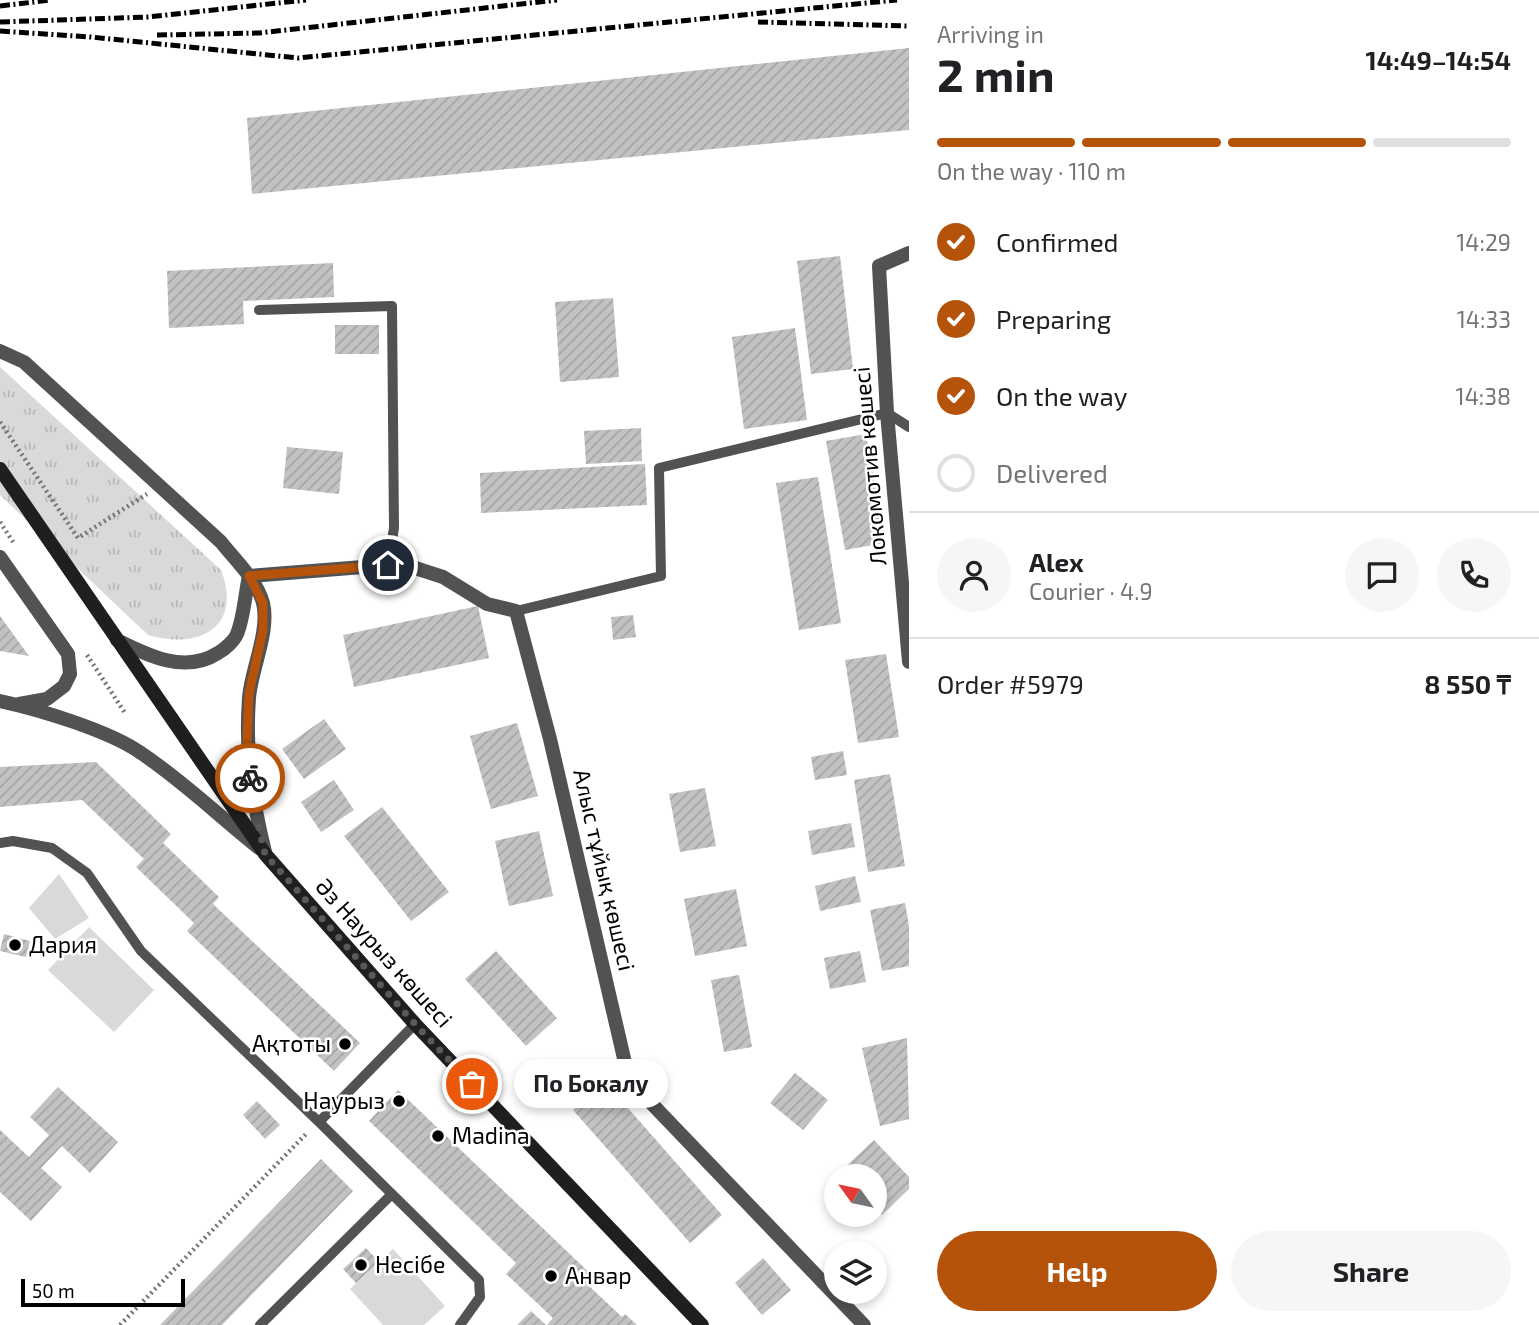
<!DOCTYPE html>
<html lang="en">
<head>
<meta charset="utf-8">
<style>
	body { margin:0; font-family:"Exo 2",sans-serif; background:#f6f6f6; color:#202124; height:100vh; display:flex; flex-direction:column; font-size:26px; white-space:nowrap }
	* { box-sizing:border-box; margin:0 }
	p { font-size:23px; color:#757577 }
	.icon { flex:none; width:38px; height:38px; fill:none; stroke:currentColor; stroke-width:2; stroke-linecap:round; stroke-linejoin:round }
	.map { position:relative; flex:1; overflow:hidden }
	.panel { display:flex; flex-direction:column; background:#fff; width:630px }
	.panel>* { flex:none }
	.needle { width:46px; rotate:303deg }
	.buttons { position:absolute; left:824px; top:1164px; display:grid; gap:14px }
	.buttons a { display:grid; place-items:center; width:63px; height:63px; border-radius:50%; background:#fff; box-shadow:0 4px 10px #0003; font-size:35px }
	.scale { position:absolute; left:21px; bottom:18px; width:164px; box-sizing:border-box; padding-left:7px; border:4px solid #000; border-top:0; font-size:19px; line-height:24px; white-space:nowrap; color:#000; -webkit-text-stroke:5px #fff; paint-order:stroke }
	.pin { position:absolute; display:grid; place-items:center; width:60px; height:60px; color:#fff; margin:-30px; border:4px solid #fff; border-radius:50%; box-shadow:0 2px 7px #0007 }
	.courier { position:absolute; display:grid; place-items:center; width:70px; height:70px; margin:-35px; border:5px solid #b45309; border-radius:50%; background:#fff; color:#222; box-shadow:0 2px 9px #0007 }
	.bubble { position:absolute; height:49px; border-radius:24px; background:#fff; box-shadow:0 4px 10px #0003; font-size:23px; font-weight:700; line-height:49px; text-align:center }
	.head em { font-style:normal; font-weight:700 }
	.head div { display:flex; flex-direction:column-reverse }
	.head { display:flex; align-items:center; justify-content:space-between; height:119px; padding:0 28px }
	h1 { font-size:46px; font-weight:700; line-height:52px }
	.bar { display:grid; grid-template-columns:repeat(4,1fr); gap:10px 7px; align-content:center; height:84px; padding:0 28px }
	.bar i { height:9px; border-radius:5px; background:#e0e0e0 }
	.bar .on { background:#b45309 }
	.bar p { grid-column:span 4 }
	.line { display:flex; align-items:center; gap:18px; padding:0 28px; border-top:2px solid #e0e0e0 }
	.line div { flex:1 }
	.round { display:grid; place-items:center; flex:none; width:74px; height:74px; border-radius:37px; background:#f6f6f6 }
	ol { padding:0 28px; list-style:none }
	li { display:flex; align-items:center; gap:21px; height:77px }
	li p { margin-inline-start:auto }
	li .icon { padding:7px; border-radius:50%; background:#b45309; color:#fff; stroke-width:4 }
	li:last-child { color:#757577 }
	li i { width:38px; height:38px; border:4px solid #e0e0e0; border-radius:50% }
	.action { display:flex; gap:14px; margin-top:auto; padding:14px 28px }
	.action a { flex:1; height:80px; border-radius:42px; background:#b45309; color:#fff; font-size:28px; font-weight:700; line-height:80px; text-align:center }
	.action a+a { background:#f6f6f6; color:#202124 }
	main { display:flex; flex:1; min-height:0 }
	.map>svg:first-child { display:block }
	.grass { fill:url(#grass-tufts) }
	.park { fill:#d9d9d9 }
	.building { fill:url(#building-hatch) }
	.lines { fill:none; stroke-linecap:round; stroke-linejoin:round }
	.path { stroke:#747474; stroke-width:4.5; stroke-dasharray:2 3.5; stroke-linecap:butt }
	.service { stroke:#525252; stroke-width:10 }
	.minor { stroke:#525252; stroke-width:14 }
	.tertiary { stroke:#525252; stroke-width:14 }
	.secondary { stroke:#1f1f1f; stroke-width:14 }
	.rail { stroke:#000; stroke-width:5; stroke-dasharray:10 3.5 2 3.5; stroke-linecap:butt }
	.done { stroke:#595959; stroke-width:7; stroke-dasharray:0 12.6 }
	.route { stroke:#b45309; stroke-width:9 }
	.poi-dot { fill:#000; stroke:#fff; stroke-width:2.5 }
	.labels { text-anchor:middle; stroke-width:5; stroke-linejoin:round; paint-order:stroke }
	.street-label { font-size:23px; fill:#000; stroke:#fff }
	.poi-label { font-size:23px; fill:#000; stroke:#fff; text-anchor:start }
</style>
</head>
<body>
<main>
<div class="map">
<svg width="909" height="1325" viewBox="0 0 909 1325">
	<defs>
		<pattern id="grass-tufts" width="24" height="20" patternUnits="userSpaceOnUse" patternTransform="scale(1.75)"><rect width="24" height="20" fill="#d9d9d9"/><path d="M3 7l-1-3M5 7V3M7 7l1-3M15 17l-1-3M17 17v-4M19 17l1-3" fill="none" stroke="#b8b8b8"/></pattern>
		<pattern id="building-hatch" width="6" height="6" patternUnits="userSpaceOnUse" patternTransform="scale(1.75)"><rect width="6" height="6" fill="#c2c2c2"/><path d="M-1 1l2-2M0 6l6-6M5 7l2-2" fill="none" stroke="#a5a5a5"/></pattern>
	</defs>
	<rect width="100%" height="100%" fill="#fff"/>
	<path class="grass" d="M 0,367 L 221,570 C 243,627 199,650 148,635 L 0,495 Z"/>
	<path class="park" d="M 59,874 L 89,918 L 55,939 L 29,908 Z
		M 89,927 L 154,990 L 114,1032 L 48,970 Z
		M 393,1249 L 445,1306 L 424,1325 L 383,1325 L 350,1289 Z"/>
	<path class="building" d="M 909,48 L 909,130 L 252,194 L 247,118 Z
		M 840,256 L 853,369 L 811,374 L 797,261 Z
		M 333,263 L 334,297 L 243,301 L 244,324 L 169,328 L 167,271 Z
		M 613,298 L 619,377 L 560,382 L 555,302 Z
		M 335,325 L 379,325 L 379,354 L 335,354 Z
		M 795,328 L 807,420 L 744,429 L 732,337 Z
		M 641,428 L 642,461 L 586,464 L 584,431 Z
		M 866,434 L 885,543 L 845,550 L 826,441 Z
		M 287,447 L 343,452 L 339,494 L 283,488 Z
		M 645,464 L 647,505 L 481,513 L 480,473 Z
		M 818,477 L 841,623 L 799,630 L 776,483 Z
		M 478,606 L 489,658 L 354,687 L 343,635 Z
		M 633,615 L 636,637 L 613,640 L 611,617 Z
		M 0,616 L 29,656 L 0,651 Z
		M 886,654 L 899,737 L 858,743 L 845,660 Z
		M 324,719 L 346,749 L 304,779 L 282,749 Z
		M 517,723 L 538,796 L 491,809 L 470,736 Z
		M 843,751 L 847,775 L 815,780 L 811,757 Z
		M 96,762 L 171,834 L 163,843 L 219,897 L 213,904 L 360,1043 L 334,1071 L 187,931 L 194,923 L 136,867 L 144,859 L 82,800 L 0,807 L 0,767 Z
		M 890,774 L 905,866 L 868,872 L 854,780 Z
		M 334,780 L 354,810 L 321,832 L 301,802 Z
		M 705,788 L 716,846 L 680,852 L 669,794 Z
		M 382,807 L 449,892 L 411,921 L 344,836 Z
		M 851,823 L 855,847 L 812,855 L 808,831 Z
		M 539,831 L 553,896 L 509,906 L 495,841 Z
		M 855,876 L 861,902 L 820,911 L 815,886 Z
		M 736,889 L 747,946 L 695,956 L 684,899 Z
		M 905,903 L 909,926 L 909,966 L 882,971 L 870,910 Z
		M 4,934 L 30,941 L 26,957 L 0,951 Z
		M 496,951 L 557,1018 L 526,1046 L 465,979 Z
		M 860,951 L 866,982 L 830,989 L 824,958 Z
		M 739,975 L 752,1047 L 724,1052 L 711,980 Z
		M 907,1038 L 909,1119 L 880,1126 L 862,1048 Z
		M 795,1073 L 828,1100 L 803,1130 L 770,1103 Z
		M 605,1082 L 722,1215 L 690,1243 L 573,1110 Z
		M 58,1087 L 118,1142 L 90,1173 L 62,1146 L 41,1168 L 62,1187 L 31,1221 L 0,1192 L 0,1130 L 29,1157 L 49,1135 L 30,1117 Z
		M 398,1090 L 596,1279 L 589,1286 L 622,1317 L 625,1314 L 637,1325 L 547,1325 L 553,1318 L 506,1274 L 516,1263 L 369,1121 Z
		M 257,1101 L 280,1125 L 265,1139 L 243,1115 Z
		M 874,1140 L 909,1177 L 909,1189 L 882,1215 L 875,1207 L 875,1176 L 845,1176 L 841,1171 Z
		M 321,1159 L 353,1191 L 265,1281 L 222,1325 L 160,1325 Z
		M 366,1248 L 379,1262 L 356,1283 L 343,1269 Z
		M 763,1258 L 791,1290 L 762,1315 L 735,1283 Z
		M 531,1311 L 546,1325 L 517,1325 Z"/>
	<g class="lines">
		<path class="path" d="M 0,422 L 78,538 L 147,494
			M 0,522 L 15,545
			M 87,655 L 125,713
			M 120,1325 L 308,1132"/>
		<path class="service" d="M 259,310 L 392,306 L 394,528 L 388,565
			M 516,611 L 661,576 L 659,468 L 887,413 L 909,427
			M 0,843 L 13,841 L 52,848 L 87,873 L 141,951 L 319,1122 L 479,1280 L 480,1297 L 460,1325
			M 319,1122 L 415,1024
			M 260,1325 L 392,1194"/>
		<path class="minor" d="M 909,253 L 879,266 L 887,413 L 909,662
			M 249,576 L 388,565 L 409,566 L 443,577 L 487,604 L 516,611 L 550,739 L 629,1080 L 864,1325"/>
		<path class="tertiary" d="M 0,351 L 24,362 L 221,542 C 235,560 257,580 263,603 C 270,631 251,670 249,698 C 245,753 252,799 265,852
			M 0,557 L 68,654 L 70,674 L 64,686 L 47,699 L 19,704
			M 117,640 C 149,656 185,674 218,653 C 225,649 234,641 237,634 C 244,617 245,594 249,576
			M 0,701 C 38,709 110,731 141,753 C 183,781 220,817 259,848"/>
		<path class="secondary" d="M 0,469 L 265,854 L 415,1024 L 702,1325"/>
		<path class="rail" d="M 0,6 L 51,0
			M 0,22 L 148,17 L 306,0
			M 758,22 L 909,26
			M 0,31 L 91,37 L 298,58 L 897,0
			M 157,35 L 259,33 L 557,0"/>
	</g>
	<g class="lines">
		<path class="done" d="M 250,778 L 252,797 L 265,854 L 415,1024 L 472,1084"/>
		<path class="route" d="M 250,778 L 247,741 L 249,694 L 263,630 L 263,603 L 249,576 L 388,565"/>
	</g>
	<g class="poi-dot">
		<circle cx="15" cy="945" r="7"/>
		<circle cx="345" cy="1044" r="7"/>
		<circle cx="399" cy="1101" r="7"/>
		<circle cx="438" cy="1136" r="7"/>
		<circle cx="361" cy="1265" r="7"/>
		<circle cx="551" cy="1276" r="7"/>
	</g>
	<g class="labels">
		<g class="street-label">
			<text transform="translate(870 466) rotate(-95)" y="8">Локомотив көшесі</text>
			<text transform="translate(604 870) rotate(77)" y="8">Алыс тұйық көшесі</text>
			<text transform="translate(384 953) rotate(48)" y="8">Әз Наурыз көшесі</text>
		</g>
		<g class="poi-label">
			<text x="29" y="953">Дария</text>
			<text x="331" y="1052" text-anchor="end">Ақтоты</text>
			<text x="385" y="1109" text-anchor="end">Наурыз</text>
			<text x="452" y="1144">Madina</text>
			<text x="375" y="1273">Несібе</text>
			<text x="565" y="1284">Анвар</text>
		</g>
	</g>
</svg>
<div class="buttons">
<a><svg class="needle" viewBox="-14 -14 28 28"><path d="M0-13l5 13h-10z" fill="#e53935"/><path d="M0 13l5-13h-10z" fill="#757577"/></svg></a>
<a><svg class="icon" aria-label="layers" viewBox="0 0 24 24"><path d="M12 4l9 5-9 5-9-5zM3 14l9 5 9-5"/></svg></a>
</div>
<div class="scale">50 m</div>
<div class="pin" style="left:472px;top:1084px;background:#ea580c"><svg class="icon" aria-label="bag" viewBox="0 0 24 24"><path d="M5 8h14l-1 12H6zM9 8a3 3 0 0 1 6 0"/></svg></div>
<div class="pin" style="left:388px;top:565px;background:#1f2937"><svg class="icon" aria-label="home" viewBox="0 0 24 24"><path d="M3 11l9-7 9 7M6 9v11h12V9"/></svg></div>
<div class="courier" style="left:250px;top:778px"><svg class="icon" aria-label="bike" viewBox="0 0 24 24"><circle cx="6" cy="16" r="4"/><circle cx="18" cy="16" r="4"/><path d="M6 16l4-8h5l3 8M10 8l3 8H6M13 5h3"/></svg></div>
<div class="bubble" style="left:514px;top:1059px;width:154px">По Бокалу</div>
</div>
<section class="panel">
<div class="head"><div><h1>2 min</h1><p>Arriving in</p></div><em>14:49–14:54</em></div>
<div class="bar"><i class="on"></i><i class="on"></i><i class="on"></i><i></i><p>On the way · 110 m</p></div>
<ol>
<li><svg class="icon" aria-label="check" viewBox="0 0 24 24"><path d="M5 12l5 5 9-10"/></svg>Confirmed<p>14:29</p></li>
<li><svg class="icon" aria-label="check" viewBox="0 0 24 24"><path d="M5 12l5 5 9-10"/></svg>Preparing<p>14:33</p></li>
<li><svg class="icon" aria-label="check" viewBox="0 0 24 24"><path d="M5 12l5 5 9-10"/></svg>On the way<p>14:38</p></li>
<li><i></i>Delivered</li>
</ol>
<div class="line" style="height:126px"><a class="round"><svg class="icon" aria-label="person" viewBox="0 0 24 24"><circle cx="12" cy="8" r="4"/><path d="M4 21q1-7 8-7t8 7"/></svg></a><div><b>Alex</b><p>Courier · 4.9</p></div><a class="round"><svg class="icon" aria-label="chat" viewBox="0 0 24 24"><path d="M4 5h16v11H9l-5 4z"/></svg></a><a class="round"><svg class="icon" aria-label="phone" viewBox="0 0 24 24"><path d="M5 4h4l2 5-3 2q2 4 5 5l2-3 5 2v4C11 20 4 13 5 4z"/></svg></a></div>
<div class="line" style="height:91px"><div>Order #5979</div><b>8 550 ₸</b></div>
<div class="action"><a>Help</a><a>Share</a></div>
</section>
</main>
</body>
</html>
